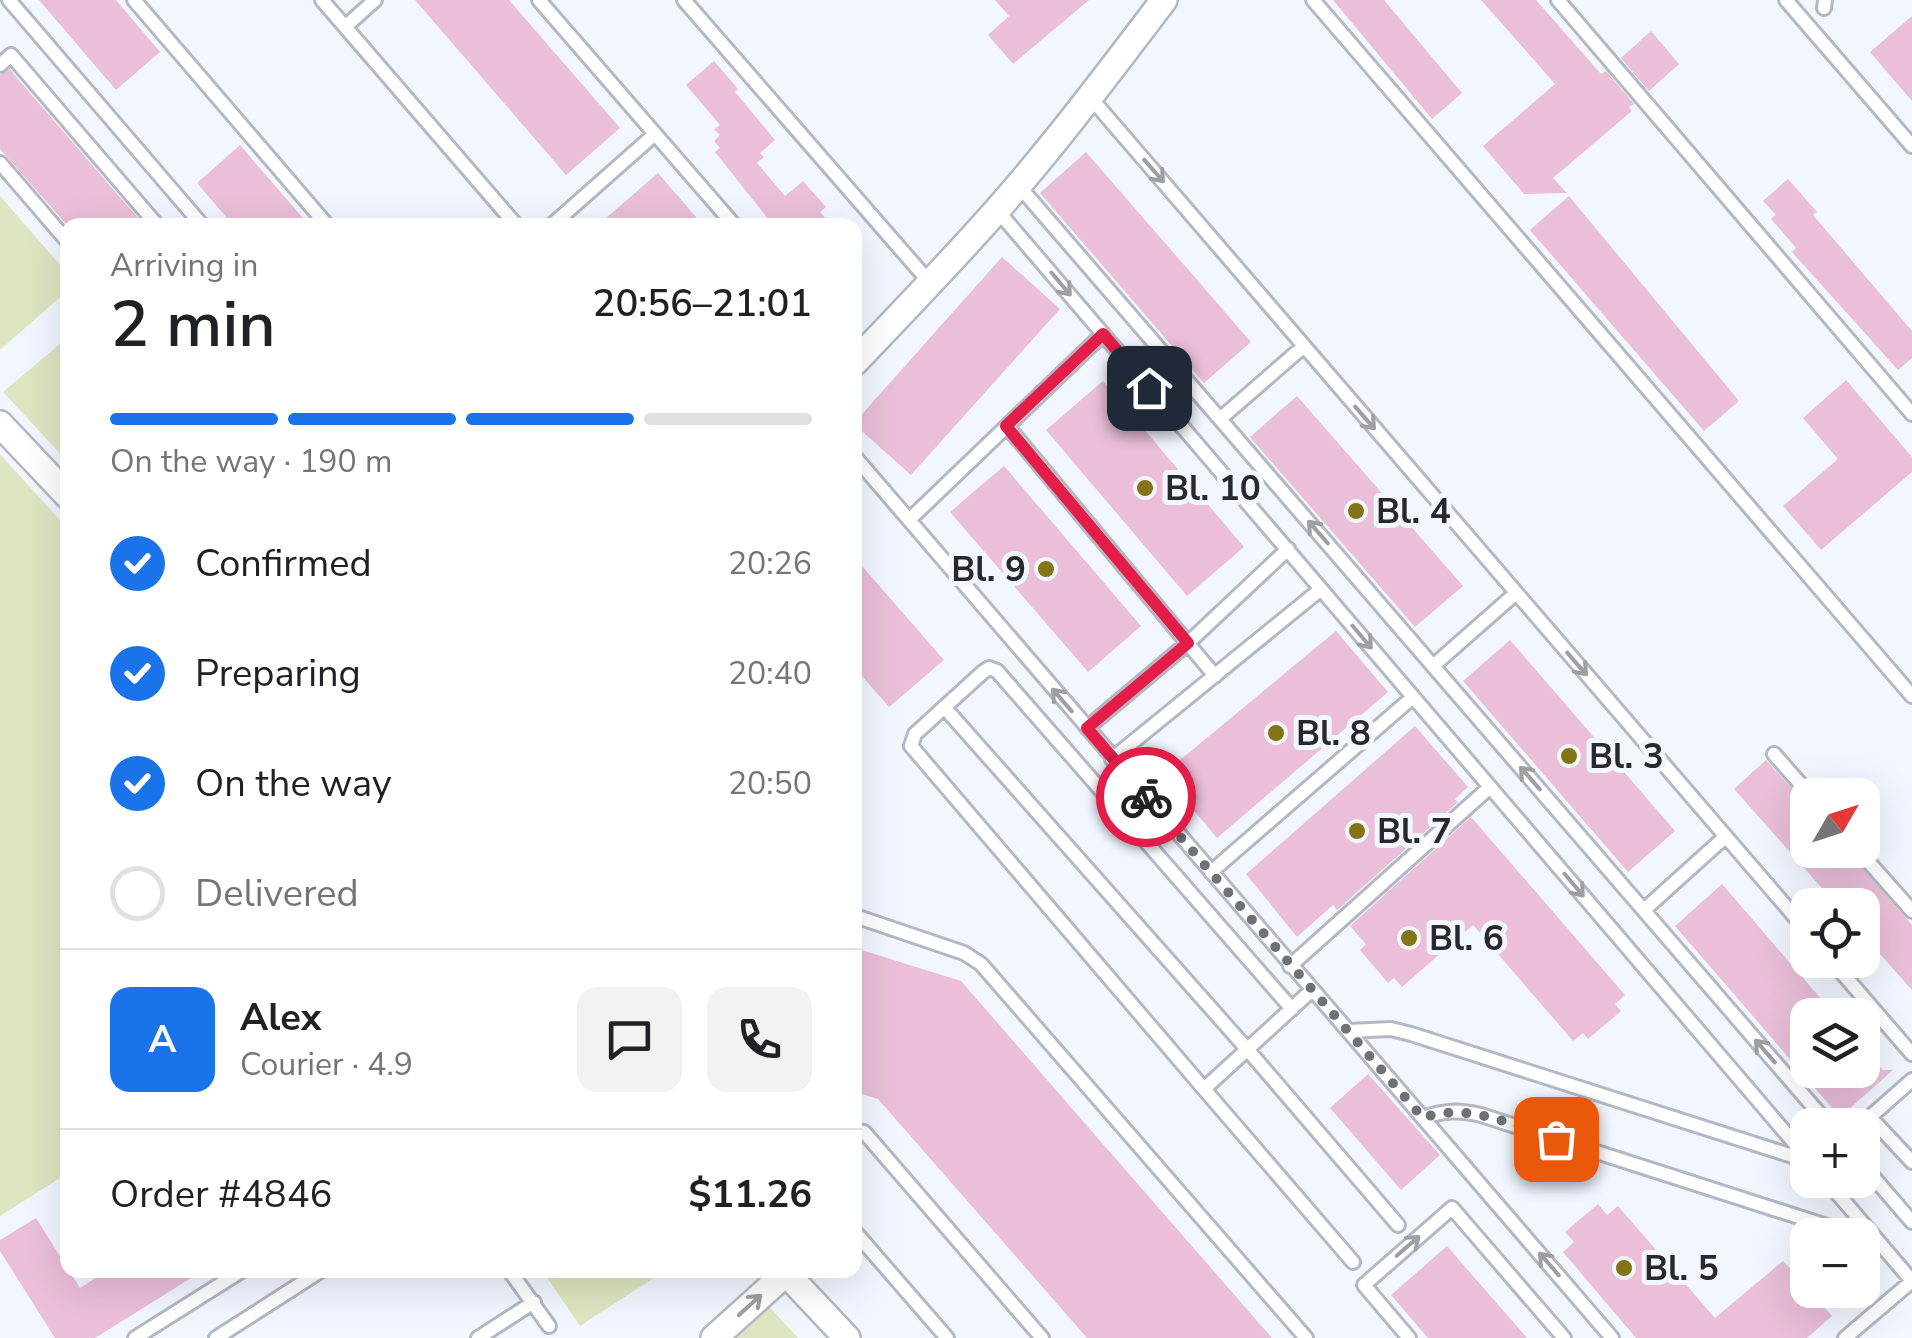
<!DOCTYPE html>
<html lang="en">
<head>
<meta charset="utf-8">
<style>
	body { margin:0; font-family:"Nunito Sans",sans-serif; background:#f2f2f2; color:#202124; height:100vh; display:flex; flex-direction:column; font-size:38px; white-space:nowrap }
	* { box-sizing:border-box; margin:0 }
	p { font-size:32px; color:#757577 }
	.icon { flex:none; width:55px; height:55px; fill:none; stroke:currentColor; stroke-width:2; stroke-linecap:round; stroke-linejoin:round }
	.map { position:relative; flex:1; overflow:hidden }
	.panel { position:absolute; left:60px; top:218px; width:802px; height:1060px; display:flex; flex-direction:column; background:#fff; border-radius:20px; box-shadow:0 10px 40px #0002 }
	.panel>* { flex:none }
	.needle { width:65px; rotate:51deg }
	.fabs { position:absolute; left:1790px; top:778px; display:grid; gap:20px }
	.fabs a { display:grid; place-items:center; width:90px; height:90px; border-radius:20px; background:#fff; box-shadow:0 10px 40px #0002; font-size:50px }
	.pin { position:absolute; display:grid; place-items:center; width:85px; height:85px; color:#fff; margin:-42px; border-radius:20px; box-shadow:0 5px 15px #0006 }
	.courier { position:absolute; display:grid; place-items:center; width:100px; height:100px; margin:-50px; border:8px solid #e11d48; border-radius:50%; background:#fff; color:#222; box-shadow:0 2px 12px #0007 }
	.overview em { font-style:normal; font-weight:600 }
	.overview div { display:flex; flex-direction:column-reverse }
	.overview { display:flex; align-items:center; justify-content:space-between; height:170px; padding:0 50px }
	h1 { font-size:65px; font-weight:600; line-height:75px }
	.bar { display:grid; grid-template-columns:repeat(4,1fr); gap:15px 10px; align-content:center; height:120px; padding:0 50px }
	.bar i { height:12px; border-radius:8px; background:#e0e0e0 }
	.bar .on { background:#1a73e8 }
	.bar p { grid-column:span 4 }
	.line { display:flex; align-items:center; gap:25px; padding:0 50px; border-top:2px solid #e0e0e0 }
	.line div { flex:1 }
	.round { display:grid; place-items:center; flex:none; width:105px; height:105px; border-radius:20px; background:#f2f2f2 }
	ol { padding:0 50px; list-style:none }
	li { display:flex; align-items:center; gap:30px; height:110px }
	li p { margin-inline-start:auto }
	li .icon { padding:10px; border-radius:50%; background:#1a73e8; color:#fff; stroke-width:4 }
	li:last-child { color:#757577 }
	li i { width:55px; height:55px; border:5px solid #e0e0e0; border-radius:50% }
	.map>svg:first-child { display:block }
	.green { fill:#dee5c1 }
	.building { fill:#eabfd7 }
	.lines { fill:none; stroke-linecap:round; stroke-linejoin:round }
	.lane-casing { stroke:#b3b8c2; stroke-width:18 }
	.street-casing { stroke:#b3b8c2; stroke-width:30 }
	.lane { stroke:#fff; stroke-width:12 }
	.street { stroke:#fff; stroke-width:25 }
	.oneway { stroke:#9e9fa0 }
	.done { stroke:#6e7176; stroke-width:10; stroke-dasharray:0 18 }
	.route { stroke:#e11d48; stroke-width:12 }
	.poi-dot { fill:#837416; stroke:#f2f6ff; stroke-width:4 }
	.labels { text-anchor:middle; stroke-width:10; stroke-linejoin:round; paint-order:stroke }
	.poi-label { font-size:35px; font-weight:bold; fill:#27292d; stroke:#f2f6ff; text-anchor:start }
</style>
</head>
<body>
<div class="map">
<svg width="1912" height="1338" viewBox="0 0 1912 1338">
	<rect width="100%" height="100%" fill="#f2f6ff"/>
	<path class="green" d="M 0,196 L 68,274 L 67,291 L 0,350 Z
		M 67,338 L 67,461 L 3,392 Z
		M 0,454 L 67,528 L 68,1173 L 0,1216 Z
		M 542,1270 L 666,1270 L 580,1326 Z
		M 764,1301 L 798,1338 L 722,1338 Z"/>
	<path class="building" d="M 39,0 L 116,0 L 160,52 L 116,90 Z
		M 415,0 L 509,0 L 620,128 L 566,175 Z
		M 995,0 L 1089,0 L 1013,64 L 988,35 L 1009,16 Z
		M 1333,0 L 1384,0 L 1462,93 L 1432,119 Z
		M 1481,0 L 1536,0 L 1601,74 L 1606,71 L 1634,104 L 1629,107 L 1632,111 L 1553,178 L 1567,193 L 1524,194 L 1483,146 L 1555,84 Z
		M 1912,16 L 1912,101 L 1870,52 Z
		M 1651,31 L 1679,64 L 1649,91 L 1621,58 Z
		M 714,61 L 738,89 L 735,92 L 775,140 L 760,153 L 764,157 L 757,163 L 785,196 L 803,181 L 826,207 L 820,212 L 832,225 L 773,225 L 715,152 L 720,148 L 714,141 L 720,135 L 714,129 L 720,125 L 686,85 Z
		M 10,69 L 17,78 L 144,225 L 67,225 L 0,149 L 0,75 Z
		M 240,145 L 309,225 L 233,225 L 197,183 Z
		M 1086,152 L 1251,342 L 1204,383 L 1040,193 Z
		M 658,173 L 703,225 L 598,225 Z
		M 1788,179 L 1817,212 L 1813,215 L 1912,331 L 1912,358 L 1898,370 L 1792,252 L 1796,248 L 1771,219 L 1776,215 L 1763,201 Z
		M 1569,196 L 1739,401 L 1704,431 L 1530,230 Z
		M 1002,257 L 1060,309 L 911,475 L 855,425 L 855,422 Z
		M 1846,380 L 1912,457 L 1912,472 L 1821,550 L 1783,506 L 1838,459 L 1803,418 Z
		M 1103,381 L 1244,547 L 1187,596 L 1046,430 Z
		M 1297,396 L 1463,586 L 1415,627 L 1250,437 Z
		M 1004,466 L 1141,626 L 1088,672 L 950,512 Z
		M 855,558 L 944,660 L 889,707 L 855,668 Z
		M 1336,631 L 1388,692 L 1217,838 L 1163,774 Z
		M 1510,640 L 1675,831 L 1628,872 L 1463,681 Z
		M 1415,726 L 1468,787 L 1455,799 L 1458,802 L 1337,910 L 1333,905 L 1297,937 L 1246,874 Z
		M 1766,760 L 1808,806 L 1808,850 L 1846,850 L 1912,925 L 1912,990 L 1862,934 L 1862,905 L 1837,905 L 1734,789 Z
		M 1471,817 L 1625,995 L 1615,1004 L 1621,1011 L 1588,1039 L 1583,1033 L 1573,1041 L 1473,925 L 1402,987 L 1394,978 L 1388,983 L 1360,950 L 1366,944 L 1350,926 Z
		M 1722,884 L 1835,1015 L 1808,1015 L 1808,1070 L 1862,1070 L 1862,1047 L 1883,1070 L 1893,1070 L 1840,1117 L 1675,926 Z
		M 855,948 L 961,981 L 1272,1338 L 1087,1338 L 878,1099 L 855,1092 Z
		M 1368,1074 L 1440,1155 L 1401,1190 L 1330,1108 Z
		M 1598,1204 L 1607,1215 L 1618,1206 L 1715,1318 L 1783,1261 L 1793,1271 L 1808,1260 L 1808,1290 L 1835,1290 L 1820,1303 L 1832,1316 L 1807,1338 L 1636,1338 L 1563,1252 L 1574,1242 L 1565,1232 Z
		M 36,1218 L 80,1288 L 108,1270 L 204,1270 L 95,1338 L 55,1338 L 0,1251 L 0,1240 Z
		M 1447,1246 L 1527,1338 L 1428,1338 L 1391,1295 Z"/>
	<g class="lines">
		<g class="lane-casing">
			<path id="lane" d="M 9,0 L 202,225
				M 134,0 L 327,225
				M 322,0 L 516,225
				M 539,0 L 734,225
				M 684,0 L 931,284
				M 1313,0 L 1912,696
				M 1558,0 L 1912,414
				M 1786,0 L 1912,146
				M 1824,8 L 1825,0
				M 345,27 L 375,0
				M 0,65 L 11,55 L 157,225
				M 1090,97 L 1808,932
				M 0,163 L 68,242
				M 1018,185 L 1829,1125
				M 997,210 L 1808,1159
				M 552,225 L 655,134
				M 1220,419 L 1304,346
				M 1007,426 L 1215,676
				M 855,457 L 1612,1338
				M 909,520 L 1103,334
				M 1433,666 L 1516,593
				M 944,707 L 1247,1049 L 1398,1225
				M 1087,728 L 1188,643 L 1288,549
				M 1774,754 L 1810,795
				M 1112,759 L 1321,589
				M 1858,850 L 1912,911
				M 1211,872 L 1413,697
				M 1644,910 L 1725,837
				M 855,916 L 964,953 L 981,964 L 1306,1338
				M 1831,960 L 1912,1054
				M 1290,966 L 1490,787
				M 1312,990 L 1204,1089 L 1353,1262
				M 1349,1031 L 1391,1029 L 1411,1034 L 1808,1161
				M 1912,1080 L 1870,1117 L 1912,1162
				M 1204,1089 L 911,746 L 915,734 L 983,672 L 989,668 L 997,671 L 1292,1009
				M 1423,1118 C 1444,1110 1459,1110 1481,1115 L 1855,1235
				M 855,1130 L 864,1132 L 1042,1338
				M 1862,1164 L 1912,1222
				M 1826,1180 L 1912,1281
				M 855,1232 L 947,1338
				M 509,1270 L 549,1326
				M 135,1338 L 243,1270
				M 216,1338 L 322,1270
				M 478,1338 L 534,1302
				M 1409,1338 L 1364,1285 L 1452,1208 L 1564,1338
				M 1845,1338 L 1912,1281"/>
		</g>
		<g class="street-casing">
			<path id="street" d="M 855,362 C 903,312 951,262 997,210 C 1056,143 1110,71 1164,0
				M 0,424 L 68,496
				M 783,1270 L 847,1338
				M 714,1338 L 786,1273"/>
		</g>
		<use href="#lane" class="lane"/>
		<use href="#street" class="street"/>
	</g>
	<defs><path id="oneway-shaft" d="M-6 0H5M1.5-3L5.5 0L1.5 3" fill="none" stroke-width="1.6" stroke-linecap="round" stroke-linejoin="round" transform="scale(2.5)"/></defs>
	<g class="oneway">
		<use href="#oneway-shaft" transform="translate(1154 171) rotate(49)"/>
		<use href="#oneway-shaft" transform="translate(1061 284) rotate(50)"/>
		<use href="#oneway-shaft" transform="translate(1365 418) rotate(49)"/>
		<use href="#oneway-shaft" transform="translate(1318 532) rotate(-131)"/>
		<use href="#oneway-shaft" transform="translate(1362 637) rotate(50)"/>
		<use href="#oneway-shaft" transform="translate(1577 664) rotate(49)"/>
		<use href="#oneway-shaft" transform="translate(1062 700) rotate(-131)"/>
		<use href="#oneway-shaft" transform="translate(1530 778) rotate(-131)"/>
		<use href="#oneway-shaft" transform="translate(1574 885) rotate(50)"/>
		<use href="#oneway-shaft" transform="translate(1765 1051) rotate(-131)"/>
		<use href="#oneway-shaft" transform="translate(1408 1246) rotate(-41)"/>
		<use href="#oneway-shaft" transform="translate(1549 1264) rotate(-131)"/>
		<use href="#oneway-shaft" transform="translate(750 1305) rotate(-42)"/>
	</g>
	<g class="lines">
		<path class="done" d="M 1146,797 L 1423,1118 C 1467,1102 1513,1125 1556,1139"/>
		<path class="route" d="M 1146,797 L 1087,728 L 1188,643 L 1006,426 L 1103,334 L 1149,388"/>
	</g>
	<g class="poi-dot">
		<circle cx="1145" cy="488" r="10"/>
		<circle cx="1356" cy="511" r="10"/>
		<circle cx="1046" cy="569" r="10"/>
		<circle cx="1276" cy="733" r="10"/>
		<circle cx="1569" cy="756" r="10"/>
		<circle cx="1357" cy="831" r="10"/>
		<circle cx="1409" cy="938" r="10"/>
		<circle cx="1624" cy="1268" r="10"/>
	</g>
	<g class="labels">
		<g class="poi-label">
			<text x="1165" y="500">Bl. 10</text>
			<text x="1376" y="523">Bl. 4</text>
			<text x="1026" y="581" text-anchor="end">Bl. 9</text>
			<text x="1296" y="745">Bl. 8</text>
			<text x="1589" y="768">Bl. 3</text>
			<text x="1377" y="843">Bl. 7</text>
			<text x="1429" y="950">Bl. 6</text>
			<text x="1644" y="1280">Bl. 5</text>
		</g>
	</g>
</svg>
<div class="fabs">
<a><svg class="needle" viewBox="-14 -14 28 28"><path d="M0-13l5 13h-10z" fill="#e53935"/><path d="M0 13l5-13h-10z" fill="#757577"/></svg></a>
<a><svg class="icon" aria-label="locate" viewBox="0 0 24 24"><circle cx="12" cy="12" r="6"/><path d="M12 2v4M12 18v4M2 12h4M18 12h4"/></svg></a>
<a><svg class="icon" aria-label="layers" viewBox="0 0 24 24"><path d="M12 4l9 5-9 5-9-5zM3 14l9 5 9-5"/></svg></a>
<a>+</a>
<a>−</a>
</div>
<div class="pin" style="left:1556px;top:1139px;background:#ea580c"><svg class="icon" aria-label="bag" viewBox="0 0 24 24"><path d="M5 8h14l-1 12H6zM9 8a3 3 0 0 1 6 0"/></svg></div>
<div class="pin" style="left:1149px;top:388px;background:#1f2937"><svg class="icon" aria-label="home" viewBox="0 0 24 24"><path d="M3 11l9-7 9 7M6 9v11h12V9"/></svg></div>
<div class="courier" style="left:1146px;top:797px"><svg class="icon" aria-label="bike" viewBox="0 0 24 24"><circle cx="6" cy="16" r="4"/><circle cx="18" cy="16" r="4"/><path d="M6 16l4-8h5l3 8M10 8l3 8H6M13 5h3"/></svg></div>
<section class="panel">
<div class="overview"><div><h1>2 min</h1><p>Arriving in</p></div><em>20:56–21:01</em></div>
<div class="bar"><i class="on"></i><i class="on"></i><i class="on"></i><i></i><p>On the way · 190 m</p></div>
<ol>
<li><svg class="icon" aria-label="check" viewBox="0 0 24 24"><path d="M5 12l5 5 9-10"/></svg>Confirmed<p>20:26</p></li>
<li><svg class="icon" aria-label="check" viewBox="0 0 24 24"><path d="M5 12l5 5 9-10"/></svg>Preparing<p>20:40</p></li>
<li><svg class="icon" aria-label="check" viewBox="0 0 24 24"><path d="M5 12l5 5 9-10"/></svg>On the way<p>20:50</p></li>
<li><i></i>Delivered</li>
</ol>
<div class="line" style="height:180px"><b class="round" style="background:#1a73e8;color:#fff">A</b><div><b>Alex</b><p>Courier · 4.9</p></div><a class="round"><svg class="icon" aria-label="chat" viewBox="0 0 24 24"><path d="M4 5h16v11H9l-5 4z"/></svg></a><a class="round"><svg class="icon" aria-label="phone" viewBox="0 0 24 24"><path d="M5 4h4l2 5-3 2q2 4 5 5l2-3 5 2v4C11 20 4 13 5 4z"/></svg></a></div>
<div class="line" style="height:130px"><div>Order #4846</div><b>$11.26</b></div>
</section>
</div>
</body>
</html>
